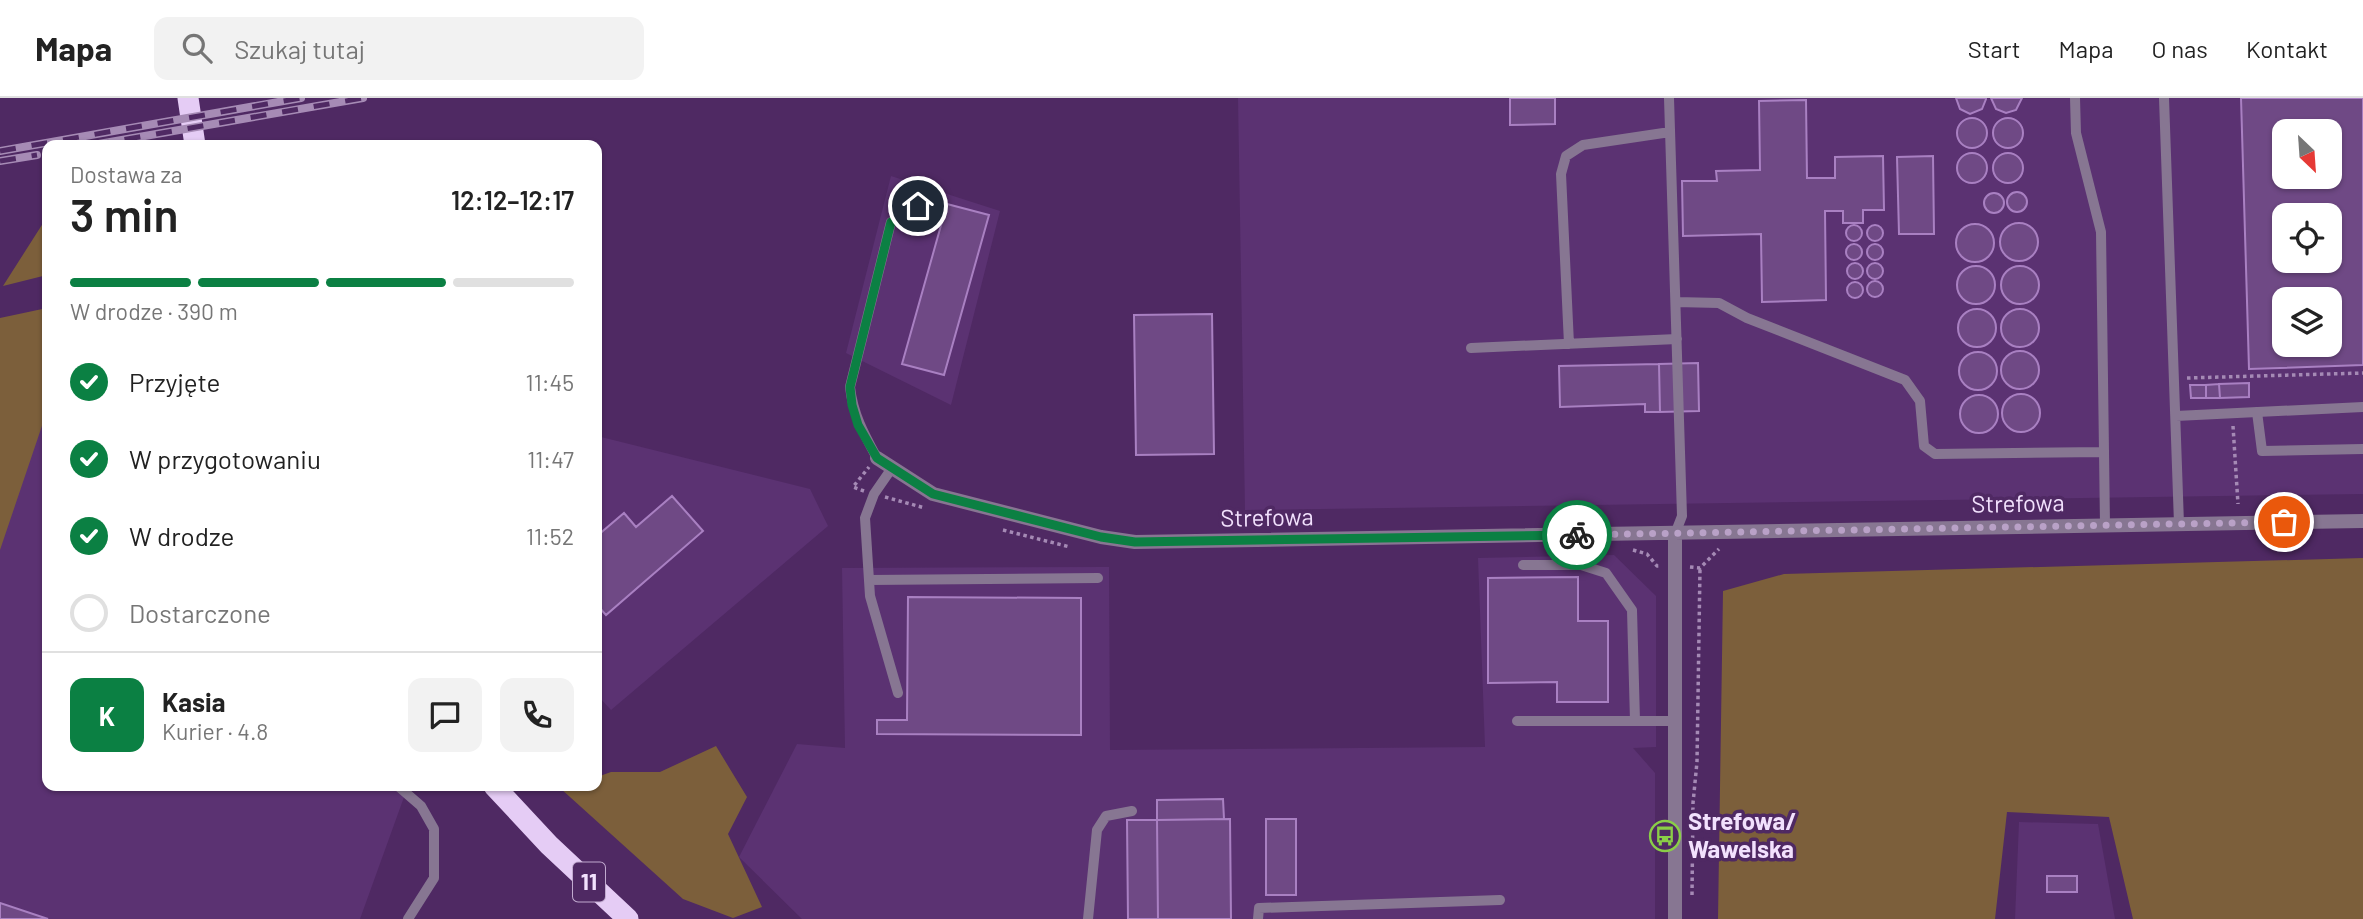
<!DOCTYPE html>
<html lang="pl">
<head>
<meta charset="utf-8">
<style>
	body { margin:0; font-family:Barlow,sans-serif; background:#f2f2f2; color:#222; height:100vh; display:flex; flex-direction:column; font-size:26px; white-space:nowrap }
	* { box-sizing:border-box; margin:0 }
	p { font-size:23px; color:#767676 }
	.icon { flex:none; width:38px; height:38px; fill:none; stroke:currentColor; stroke-width:2; stroke-linecap:round; stroke-linejoin:round }
	.map { position:relative; flex:1; overflow:hidden }
	.drawer { position:absolute; left:42px; top:42px; width:560px; height:651px; display:flex; flex-direction:column; background:#fff; border-radius:14px; box-shadow:0 2px 5px #0004 }
	.drawer>* { flex:none }
	.needle { width:46px; rotate:155deg }
	.controls { position:absolute; left:2272px; top:21px; display:grid; gap:14px }
	.controls a { display:grid; place-items:center; width:70px; height:70px; border-radius:14px; background:#fff; box-shadow:0 2px 5px #0004; font-size:35px }
	.pin { position:absolute; display:grid; place-items:center; width:60px; height:60px; color:#fff; margin:-30px; border:4px solid #fff; border-radius:50%; box-shadow:0 2px 7px #0007 }
	.courier { position:absolute; display:grid; place-items:center; width:70px; height:70px; margin:-35px; border:5px solid #0b8043; border-radius:50%; background:#fff; color:#222; box-shadow:0 2px 9px #0007 }
	.summary em { font-style:normal; font-weight:600 }
	.summary div { display:flex; flex-direction:column-reverse }
	.summary { display:flex; align-items:center; justify-content:space-between; height:119px; padding:0 28px }
	h1 { font-size:46px; font-weight:600; line-height:52px }
	.bar { display:grid; grid-template-columns:repeat(4,1fr); gap:10px 7px; align-content:center; height:84px; padding:0 28px }
	.bar i { height:9px; border-radius:5px; background:#e0e0e0 }
	.bar .selected { background:#0b8043 }
	.bar p { grid-column:span 4 }
	.line { display:flex; align-items:center; gap:18px; padding:0 28px; border-top:2px solid #e0e0e0 }
	.line div { flex:1 }
	.round { display:grid; place-items:center; flex:none; width:74px; height:74px; border-radius:14px; background:#f2f2f2 }
	ol { padding:0 28px; list-style:none }
	li { display:flex; align-items:center; gap:21px; height:77px }
	li p { margin-inline-start:auto }
	li .icon { padding:7px; border-radius:50%; background:#0b8043; color:#fff; stroke-width:4 }
	li:last-child { color:#767676 }
	li i { width:38px; height:38px; border:4px solid #e0e0e0; border-radius:50% }
	header { display:flex; align-items:center; gap:42px; box-sizing:border-box; height:98px; padding:0 35px; background:#fff; border-bottom:2px solid #e0e0e0 }
	header strong { font-size:33px }
	nav { display:flex; gap:38px; margin-inline-start:auto; font-size:24px }
	.search { width:490px; height:63px; background:#f2f2f2; display:flex; align-items:center; gap:18px; box-sizing:border-box; padding:0 24px; border-radius:14px; color:#767676; font-size:26px }
	.map>svg:first-child { display:block }
	.built { fill:#5b3272; fill-rule:evenodd }
	.green { fill:#7c5f3b }
	.building { fill:#6f4985; stroke:#a980c2; stroke-width:2; fill-rule:evenodd }
	.lines { fill:none; stroke-linecap:round; stroke-linejoin:round }
	.path { stroke:#a58ab5; stroke-width:3.5; stroke-dasharray:3.5 3.5; stroke-linecap:butt }
	.lane { stroke:#877692; stroke-width:10 }
	.street { stroke:#877692; stroke-width:14 }
	.highway { stroke:#e5ccf5; stroke-width:21 }
	.rail-casing { stroke:#a68bb5; stroke-width:8 }
	.rail { stroke:#4f2963; stroke-width:5; stroke-dasharray:16; stroke-linecap:butt }
	.done { stroke:#b9a1c7; stroke-width:7; stroke-dasharray:0 12.6 }
	.route { stroke:#0b8043; stroke-width:9 }
	.labels { text-anchor:middle; stroke-width:7; stroke-linejoin:round; paint-order:stroke }
	.shield { fill:#4f2963; stroke:#c1aacf; stroke-width:2 }
	.shield-label { font-size:23px; font-weight:bold; fill:#f2e1fd }
	.street-label { font-size:24px; fill:#f2e1fd; stroke:#4f2963 }
	.poi-label { font-size:24px; font-weight:bold; fill:#f2e1fd; stroke:#4f2963; text-anchor:start }
</style>
</head>
<body>
<header>
<strong>Mapa</strong>
<div class="search"><svg class="icon" aria-label="search" viewBox="0 0 24 24"><circle cx="10" cy="10" r="6"/><path d="M15 15l6 6"/></svg>Szukaj tutaj</div>
<nav><a>Start</a><a>Mapa</a><a>O nas</a><a>Kontakt</a></nav>
</header>
<div class="map">
<svg width="2363" height="821" viewBox="0 0 2363 821">
	<rect width="100%" height="100%" fill="#4f2963"/>
	<path class="built" d="M 1238,0 L 2363,0 L 2363,396 L 1245,412 ZM 2284,33 L 2329,33 L 2329,79 L 2284,79 ZM 2284,117 L 2329,117 L 2329,163 L 2284,163 ZM 2284,201 L 2329,201 L 2329,247 L 2284,247 Z
		M 891,78 L 1000,113 L 951,307 L 846,255 Z
		M 47,256 L 47,688 L 408,688 L 360,821 L 0,821 L 0,425 Z
		M 597,338 L 810,391 L 828,428 L 611,612 L 597,597 Z
		M 1614,457 L 1656,498 L 1656,649 L 1633,650 L 1655,675 L 1655,821 L 802,821 L 739,759 L 797,646 L 845,650 L 842,470 L 1109,469 L 1110,652 L 1485,649 L 1478,460 Z
		M 2019,724 L 2098,726 L 2115,821 L 2015,821 Z"/>
	<path class="green" d="M 47,119 L 47,177 L 3,188 Z
		M 47,210 L 47,313 L 0,452 L 0,220 Z
		M 2363,460 L 2363,821 L 2133,821 L 2109,719 L 2007,714 L 1995,821 L 1718,821 L 1723,493 L 1784,476 Z
		M 716,648 L 747,699 L 728,736 L 762,809 L 733,820 L 683,801 L 560,690 L 567,688 L 597,688 L 597,679 L 611,674 L 660,674 Z"/>
	<path class="building" d="M 1510,0 L 1555,0 L 1555,26 L 1510,27 Z
		M 1956,0 L 1986,0 L 1986,1 L 1982,11 L 1970,16 L 1960,11 Z
		M 1991,0 L 2022,0 L 2016,12 L 2006,15 L 1996,11 Z
		M 2241,0 L 2363,0 L 2363,267 L 2249,271 ZM 2284,33 L 2329,33 L 2329,79 L 2284,79 ZM 2284,117 L 2329,117 L 2329,163 L 2284,163 ZM 2284,201 L 2329,201 L 2329,247 L 2284,247 Z
		M 1806,2 L 1807,80 L 1835,80 L 1835,59 L 1883,58 L 1884,112 L 1863,112 L 1863,125 L 1843,125 L 1843,113 L 1825,113 L 1826,202 L 1762,204 L 1761,136 L 1683,138 L 1682,83 L 1717,83 L 1716,73 L 1760,72 L 1759,3 Z
		M1957 35a15 15 0 1 1 30 0a15 15 0 1 1-30 0Z
		M1993 35a15 15 0 1 1 30 0a15 15 0 1 1-30 0Z
		M1993 70a15 15 0 1 1 30 0a15 15 0 1 1-30 0Z
		M1957 70a15 15 0 1 1 30 0a15 15 0 1 1-30 0Z
		M 1933,58 L 1934,136 L 1899,136 L 1897,59 Z
		M2007 104a10 10 0 1 1 20 0a10 10 0 1 1-20 0Z
		M1984 105a10 10 0 1 1 20 0a10 10 0 1 1-20 0Z
		M 947,106 L 989,117 L 944,277 L 902,266 Z
		M2000 144a19 19 0 1 1 38 0a19 19 0 1 1-38 0Z
		M1956 145a19 19 0 1 1 38 0a19 19 0 1 1-38 0Z
		M1867 135a8 8 0 1 1 16 0a8 8 0 1 1-16 0Z
		M1846 135a8 8 0 1 1 16 0a8 8 0 1 1-16 0Z
		M1846 154a8 8 0 1 1 16 0a8 8 0 1 1-16 0Z
		M1867 154a8 8 0 1 1 16 0a8 8 0 1 1-16 0Z
		M1867 173a8 8 0 1 1 16 0a8 8 0 1 1-16 0Z
		M1847 173a8 8 0 1 1 16 0a8 8 0 1 1-16 0Z
		M1957 187a19 19 0 1 1 38 0a19 19 0 1 1-38 0Z
		M2001 187a19 19 0 1 1 38 0a19 19 0 1 1-38 0Z
		M1867 191a8 8 0 1 1 16 0a8 8 0 1 1-16 0Z
		M1847 192a8 8 0 1 1 16 0a8 8 0 1 1-16 0Z
		M1958 230a19 19 0 1 1 38 0a19 19 0 1 1-38 0Z
		M2001 230a19 19 0 1 1 38 0a19 19 0 1 1-38 0Z
		M 1212,216 L 1214,356 L 1136,357 L 1134,217 Z
		M2001 272a19 19 0 1 1 38 0a19 19 0 1 1-38 0Z
		M1959 273a19 19 0 1 1 38 0a19 19 0 1 1-38 0Z
		M 1698,265 L 1699,313 L 1660,314 L 1659,266 Z
		M 1659,266 L 1660,314 L 1645,314 L 1645,306 L 1560,309 L 1559,268 Z
		M 2249,285 L 2249,299 L 2220,300 L 2219,286 Z
		M 2219,286 L 2220,300 L 2206,300 L 2206,287 Z
		M 2190,287 L 2206,287 L 2206,300 L 2191,300 Z
		M2002 315a19 19 0 1 1 38 0a19 19 0 1 1-38 0Z
		M1960 316a19 19 0 1 1 38 0a19 19 0 1 1-38 0Z
		M 672,398 L 703,433 L 606,517 L 598,508 L 597,509 L 597,438 L 624,415 L 636,429 Z
		M 1578,479 L 1578,523 L 1608,523 L 1608,604 L 1557,604 L 1557,584 L 1488,585 L 1488,480 Z
		M 908,499 L 1081,500 L 1081,637 L 877,636 L 877,622 L 907,622 Z
		M 1223,701 L 1224,721 L 1157,722 L 1157,702 Z
		M 1230,721 L 1231,821 L 1158,821 L 1157,722 Z
		M 1266,721 L 1296,721 L 1296,797 L 1266,797 Z
		M 1127,722 L 1157,722 L 1158,821 L 1128,821 Z
		M 2047,778 L 2077,778 L 2077,794 L 2047,794 Z
		M 0,805 L 48,821 L 0,821 Z"/>
	<g class="lines">
		<path class="path" d="M 2187,280 L 2363,275
			M 2233,328 L 2238,406
			M 864,393 L 853,389 L 869,369
			M 885,399 L 925,410
			M 1003,432 L 1070,449
			M 1633,452 L 1647,456 L 1657,468 L 1661,468
			M 1690,469 L 1700,470 L 1719,451
			M 1692,797 L 1693,705 L 1697,664 L 1700,470"/>
		<path class="lane" d="M 1669,0 L 1682,418 L 1675,436
			M 2075,0 L 2076,35 L 2101,134 L 2105,427
			M 2164,0 L 2179,426
			M 1676,204 L 1719,205 L 1747,220 L 1905,282 L 1920,303 L 1924,348 L 1935,356 L 2104,354
			M 1569,246 L 1561,76 L 1566,58 L 1583,47 L 1670,34
			M 1471,250 L 1677,241
			M 2257,314 L 2262,353 L 2363,351
			M 2176,318 L 2363,309
			M 877,360 C 864,336 853,316 850,289 L 891,124 L 918,108
			M 892,370 L 874,396 L 865,420 L 870,498 L 898,595
			M 1523,467 L 1581,467 L 1606,475 L 1632,512 L 1635,623
			M 869,482 L 1098,480
			M 1517,623 L 1675,623
			M 398,688 L 421,708 L 434,731 L 434,780 L 408,821
			M 1088,821 L 1097,732 L 1106,718 L 1132,713
			M 1258,821 L 1259,810 L 1500,802"/>
		<path class="street" d="M 877,360 L 933,396 L 1101,439 L 1135,444 L 2363,423
			M 1675,436 L 1675,821"/>
		<path class="highway" d="M 188,0 L 195,47
			M 494,688 L 549,747 L 628,821"/>
		<g class="rail-casing">
			<path id="rail" d="M 93,47 L 363,0
				M 0,53 L 301,0
				M 0,63 L 37,57"/>
		</g>
		<use href="#rail" class="rail"/>
	</g>
	<g class="lines">
		<path class="done" d="M 1577,437 L 2284,424"/>
		<path class="route" d="M 918,108 L 891,124 L 850,289 L 852,307 L 858,327 L 877,360 L 933,396 L 1101,439 L 1135,444 L 1577,437"/>
	</g>
	<defs>
		<g id="bus-ring" transform="scale(1.575)"><circle r="9.5" fill="#4f2963" stroke="#8ace47" stroke-width="1.5"/><path d="M-5-6H5V4H4V6H2V4H-2V6H-4V4H-5ZM-3.5-4V0h7V-4ZM-3.5 1.2v1.5H-2V1.2ZM2 1.2v1.5H3.5V1.2Z" fill="#8ace47"/></g>
	</defs>
	<g fill-rule="evenodd">
		<use href="#bus-ring" x="1665" y="738"/>
	</g>
	<g class="labels">
		<rect class="shield" x="573" y="764.5" width="32" height="39" rx="5"/>
		<g class="shield-label">
			<text x="589" y="792">11</text>
		</g>
		<g class="street-label">
			<text transform="translate(2018 406) rotate(-1)" y="8">Strefowa</text>
			<text transform="translate(1267 420) rotate(-1)" y="8">Strefowa</text>
		</g>
		<g class="poi-label">
			<text x="1688" y="732">Strefowa/<tspan x="1688" dy="28">Wawelska</tspan></text>
		</g>
	</g>
</svg>
<div class="controls">
<a><svg class="needle" viewBox="-14 -14 28 28"><path d="M0-13l5 13h-10z" fill="#e53935"/><path d="M0 13l5-13h-10z" fill="#767676"/></svg></a>
<a><svg class="icon" aria-label="locate" viewBox="0 0 24 24"><circle cx="12" cy="12" r="6"/><path d="M12 2v4M12 18v4M2 12h4M18 12h4"/></svg></a>
<a><svg class="icon" aria-label="layers" viewBox="0 0 24 24"><path d="M12 4l9 5-9 5-9-5zM3 14l9 5 9-5"/></svg></a>
</div>
<div class="pin" style="left:2284px;top:424px;background:#ea580c"><svg class="icon" aria-label="bag" viewBox="0 0 24 24"><path d="M5 8h14l-1 12H6zM9 8a3 3 0 0 1 6 0"/></svg></div>
<div class="pin" style="left:918px;top:108px;background:#1f2937"><svg class="icon" aria-label="home" viewBox="0 0 24 24"><path d="M3 11l9-7 9 7M6 9v11h12V9"/></svg></div>
<div class="courier" style="left:1577px;top:437px"><svg class="icon" aria-label="bike" viewBox="0 0 24 24"><circle cx="6" cy="16" r="4"/><circle cx="18" cy="16" r="4"/><path d="M6 16l4-8h5l3 8M10 8l3 8H6M13 5h3"/></svg></div>
<section class="drawer">
<div class="summary"><div><h1>3 min</h1><p>Dostawa za</p></div><em>12:12–12:17</em></div>
<div class="bar"><i class="selected"></i><i class="selected"></i><i class="selected"></i><i></i><p>W drodze · 390 m</p></div>
<ol>
<li><svg class="icon" aria-label="check" viewBox="0 0 24 24"><path d="M5 12l5 5 9-10"/></svg>Przyjęte<p>11:45</p></li>
<li><svg class="icon" aria-label="check" viewBox="0 0 24 24"><path d="M5 12l5 5 9-10"/></svg>W przygotowaniu<p>11:47</p></li>
<li><svg class="icon" aria-label="check" viewBox="0 0 24 24"><path d="M5 12l5 5 9-10"/></svg>W drodze<p>11:52</p></li>
<li><i></i>Dostarczone</li>
</ol>
<div class="line" style="height:126px"><b class="round" style="background:#0b8043;color:#fff">K</b><div><b>Kasia</b><p>Kurier · 4.8</p></div><a class="round"><svg class="icon" aria-label="chat" viewBox="0 0 24 24"><path d="M4 5h16v11H9l-5 4z"/></svg></a><a class="round"><svg class="icon" aria-label="phone" viewBox="0 0 24 24"><path d="M5 4h4l2 5-3 2q2 4 5 5l2-3 5 2v4C11 20 4 13 5 4z"/></svg></a></div>
</section>
</div>
</body>
</html>
